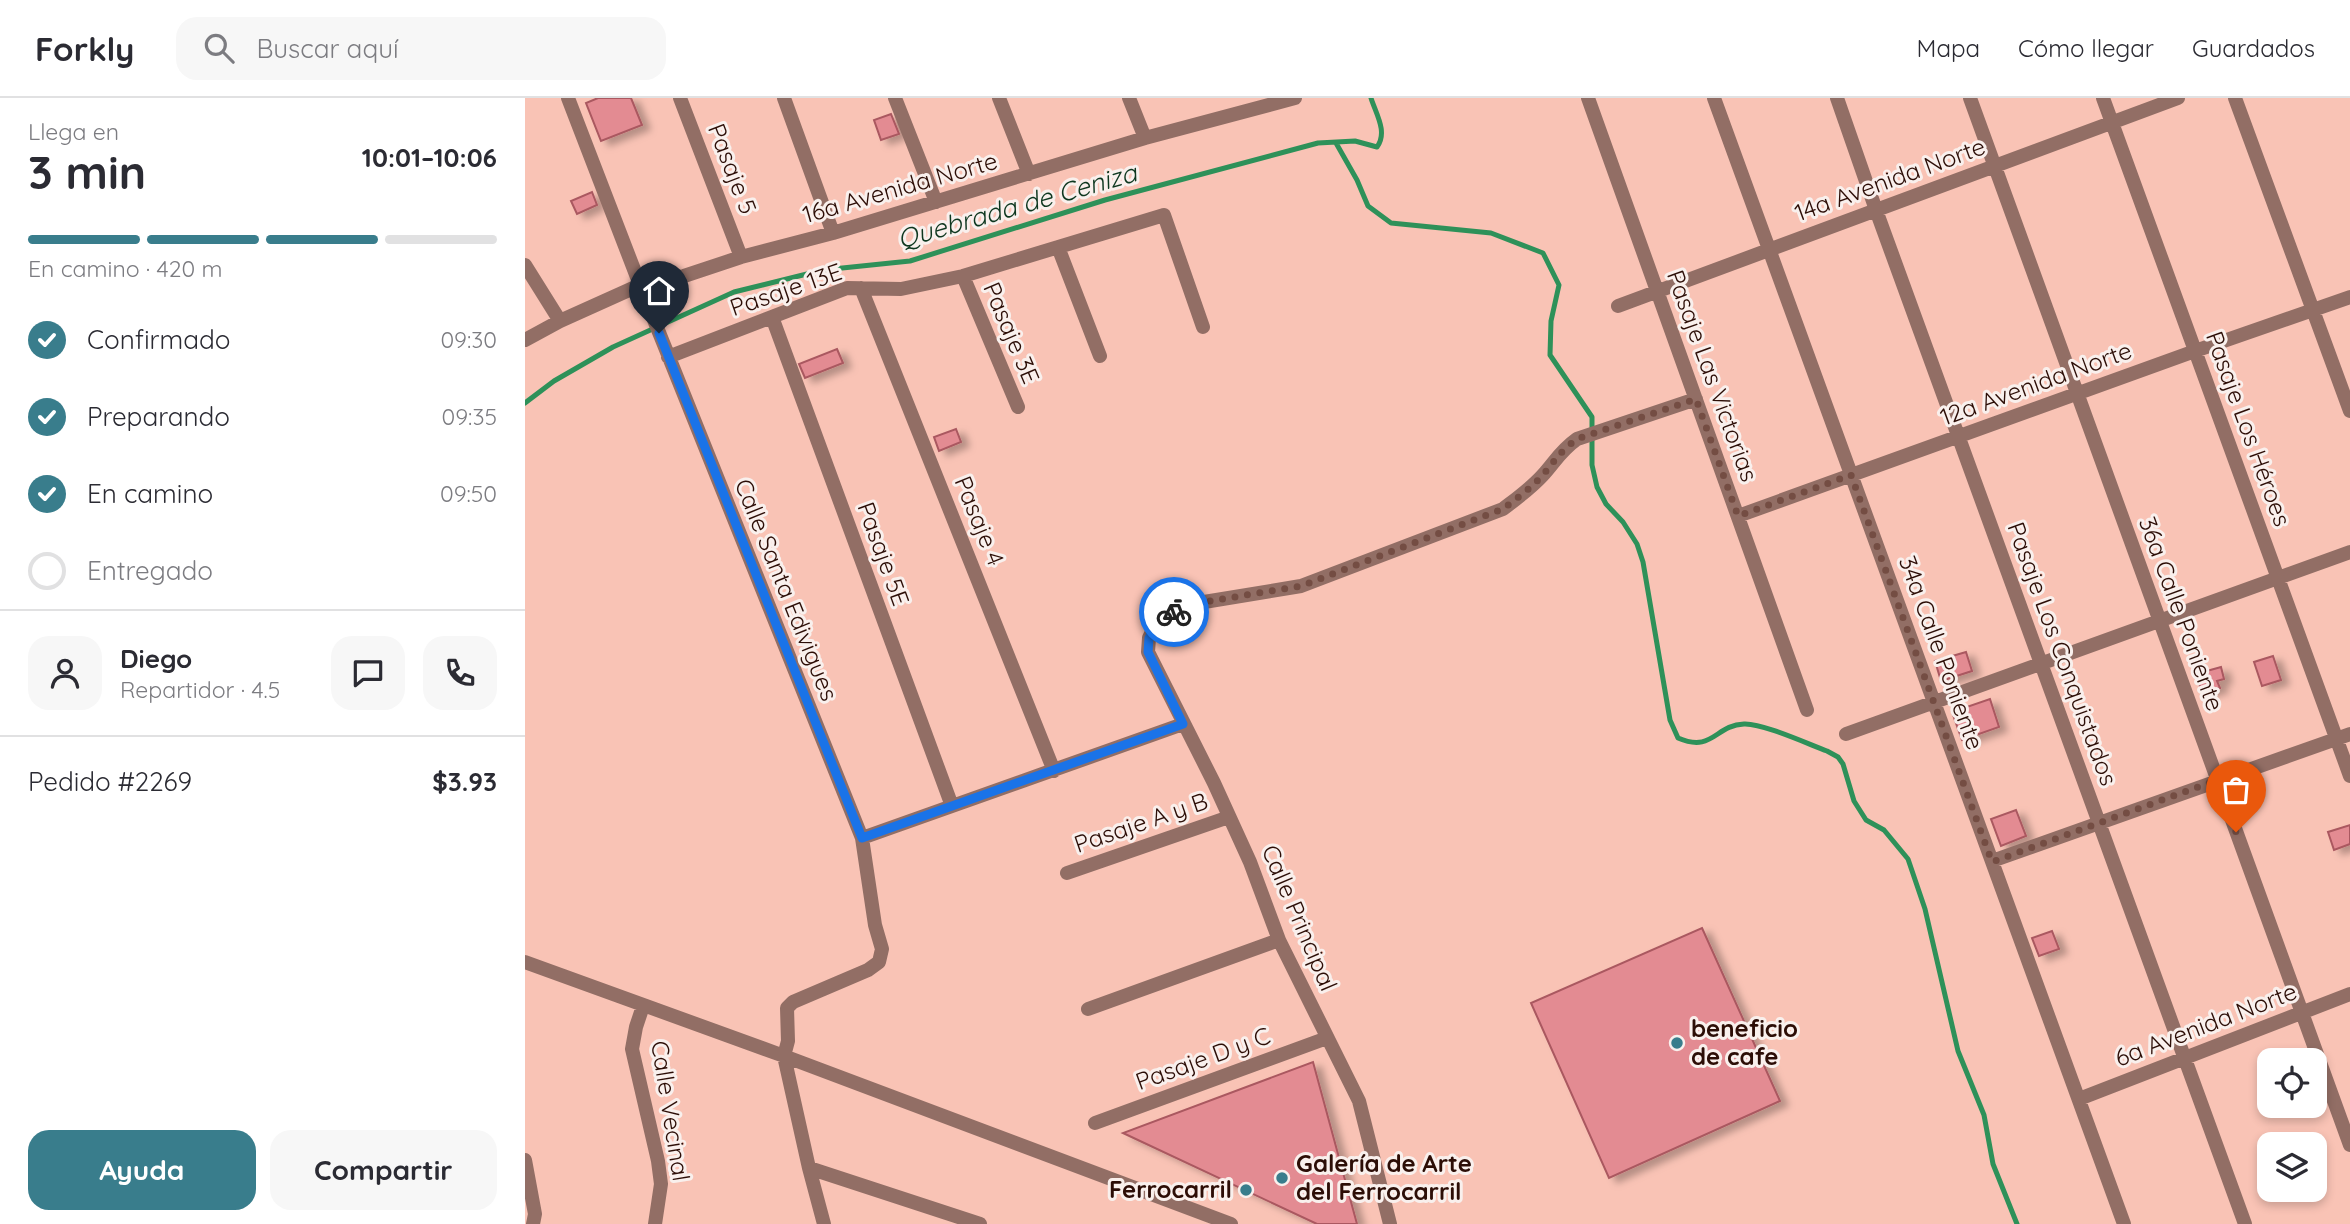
<!DOCTYPE html>
<html lang="es">
<head>
<meta charset="utf-8">
<style>
	body { margin:0; font-family:Quicksand,sans-serif; background:#f7f7f7; color:#2b2b33; height:100vh; display:flex; flex-direction:column; font-size:26px; white-space:nowrap }
	* { box-sizing:border-box; margin:0 }
	p { font-size:23px; color:#7c7c81 }
	.icon { flex:none; width:38px; height:38px; fill:none; stroke:currentColor; stroke-width:2; stroke-linecap:round; stroke-linejoin:round }
	.map { position:relative; flex:1; overflow:hidden }
	.panel { display:flex; flex-direction:column; background:#fff; width:525px }
	.panel>* { flex:none }
	.fabs { position:absolute; left:1732px; top:950px; display:grid; gap:14px }
	.fabs a { display:grid; place-items:center; width:70px; height:70px; border-radius:14px; background:#fff; box-shadow:0 4px 10px #0003; font-size:35px }
	.pin { position:absolute; display:grid; place-items:center; width:60px; height:60px; color:#fff; margin:-72px -30px; border-radius:50% 50% 50% 0; rotate:-45deg; box-shadow:0 0 7px #0007 }
	.pin .icon { rotate:45deg }
	.courier { position:absolute; display:grid; place-items:center; width:70px; height:70px; margin:-35px; border:5px solid #1a73e8; border-radius:50%; background:#fff; color:#222; box-shadow:0 2px 9px #0007 }
	.headline em { font-style:normal; font-weight:800 }
	.headline div { display:flex; flex-direction:column-reverse }
	.headline { display:flex; align-items:center; justify-content:space-between; height:119px; padding:0 28px }
	h1 { font-size:46px; font-weight:800; line-height:52px }
	.bar { display:grid; grid-template-columns:repeat(4,1fr); gap:10px 7px; align-content:center; height:84px; padding:0 28px }
	.bar i { height:9px; border-radius:5px; background:#e1e1e2 }
	.bar .on { background:#397d8c }
	.bar p { grid-column:span 4 }
	.line { display:flex; align-items:center; gap:18px; padding:0 28px; border-top:2px solid #e1e1e2 }
	.line div { flex:1 }
	.round { display:grid; place-items:center; flex:none; width:74px; height:74px; border-radius:21px; background:#f7f7f7 }
	ol { padding:0 28px; list-style:none }
	li { display:flex; align-items:center; gap:21px; height:77px }
	li p { margin-inline-start:auto }
	li .icon { padding:7px; border-radius:50%; background:#397d8c; color:#fff; stroke-width:4 }
	li:last-child { color:#7c7c81 }
	li i { width:38px; height:38px; border:4px solid #e1e1e2; border-radius:50% }
	.cta { display:flex; gap:14px; margin-top:auto; padding:14px 28px }
	.cta a { flex:1; height:80px; border-radius:21px; background:#397d8c; color:#fff; font-size:28px; font-weight:800; line-height:80px; text-align:center }
	.cta a+a { background:#f7f7f7; color:#2b2b33 }
	header { display:flex; align-items:center; gap:42px; box-sizing:border-box; height:98px; padding:0 35px; background:#fff; border-bottom:2px solid #e1e1e2 }
	header strong { font-size:33px }
	nav { display:flex; gap:38px; margin-inline-start:auto; font-size:24px }
	.search { width:490px; height:63px; background:#f7f7f7; display:flex; align-items:center; gap:18px; box-sizing:border-box; padding:0 24px; border-radius:21px; color:#7c7c81; font-size:26px }
	main { display:flex; flex:1; min-height:0 }
	.map>svg:first-child { display:block }
	.lines { fill:none; stroke-linecap:round; stroke-linejoin:round }
	.stream { stroke:#2e9159; stroke-width:5 }
	.building { fill:#e38b92; stroke:#aa5860; stroke-width:2; filter:url(#shadow) }
	.minor { stroke:#926e65; stroke-width:14 }
	.done { stroke:#744d43; stroke-width:7; stroke-dasharray:0 12.6 }
	.route { stroke:#1a73e8; stroke-width:9 }
	.poi-dot { fill:#397d8c; stroke:#f9f0ed; stroke-width:2.5 }
	.labels { text-anchor:middle; stroke-width:6; stroke-linejoin:round; paint-order:stroke }
	.street-label { font-size:24px; fill:#2c0d06; stroke:#f9f0ed }
	.poi-label { font-size:24px; font-weight:bold; fill:#2c0d06; stroke:#f9f0ed; text-anchor:start }
	.water-label { font-size:26px; font-style:italic; fill:#0e371f; stroke:#f9f0ed }
</style>
</head>
<body>
<header>
<strong>Forkly</strong>
<div class="search"><svg class="icon" aria-label="search" viewBox="0 0 24 24"><circle cx="10" cy="10" r="6"/><path d="M15 15l6 6"/></svg>Buscar aquí</div>
<nav><a>Mapa</a><a>Cómo llegar</a><a>Guardados</a></nav>
</header>
<main>
<section class="panel">
<div class="headline"><div><h1>3 min</h1><p>Llega en</p></div><em>10:01–10:06</em></div>
<div class="bar"><i class="on"></i><i class="on"></i><i class="on"></i><i></i><p>En camino · 420 m</p></div>
<ol>
<li><svg class="icon" aria-label="check" viewBox="0 0 24 24"><path d="M5 12l5 5 9-10"/></svg>Confirmado<p>09:30</p></li>
<li><svg class="icon" aria-label="check" viewBox="0 0 24 24"><path d="M5 12l5 5 9-10"/></svg>Preparando<p>09:35</p></li>
<li><svg class="icon" aria-label="check" viewBox="0 0 24 24"><path d="M5 12l5 5 9-10"/></svg>En camino<p>09:50</p></li>
<li><i></i>Entregado</li>
</ol>
<div class="line" style="height:126px"><a class="round"><svg class="icon" aria-label="person" viewBox="0 0 24 24"><circle cx="12" cy="8" r="4"/><path d="M4 21q1-7 8-7t8 7"/></svg></a><div><b>Diego</b><p>Repartidor · 4.5</p></div><a class="round"><svg class="icon" aria-label="chat" viewBox="0 0 24 24"><path d="M4 5h16v11H9l-5 4z"/></svg></a><a class="round"><svg class="icon" aria-label="phone" viewBox="0 0 24 24"><path d="M5 4h4l2 5-3 2q2 4 5 5l2-3 5 2v4C11 20 4 13 5 4z"/></svg></a></div>
<div class="line" style="height:91px"><div>Pedido #2269</div><b>$3.93</b></div>
<div class="cta"><a>Ayuda</a><a>Compartir</a></div>
</section>
<div class="map">
<svg width="1825" height="1126" viewBox="0 0 1825 1126">
	<defs>
		<filter id="shadow"><feDropShadow dx="8" dy="4.5" stdDeviation="3.5" flood-color="#0004"/></filter>
	</defs>
	<rect width="100%" height="100%" fill="#f9c3b5"/>
	<g class="lines">
		<path class="stream" d="M 811,45 L 832,82 L 843,108 L 866,125 L 966,135 L 1018,155 L 1034,187 L 1026,223 L 1025,257 L 1067,319 L 1067,367 L 1072,389 L 1081,406 L 1098,424 L 1112,446 L 1118,464 L 1145,622 L 1153,640 C 1188,655 1190,627 1219,626 C 1237,625 1283,646 1302,653 L 1313,659 L 1318,666 L 1329,703 L 1341,722 L 1359,732 L 1383,761 L 1400,811 L 1433,953 L 1459,1017 L 1468,1066 L 1492,1126
			M 0,305 L 29,283 L 88,249 L 209,194 L 298,172 L 385,163 L 580,102 L 793,45 L 830,43 L 852,49 C 863,34 851,16 846,0"/>
	</g>
	<path class="building" d="M 73,0 L 106,0 L 117,27 L 76,43 L 61,5 Z
		M 366,16 L 374,36 L 356,42 L 349,22 Z
		M 67,94 L 72,107 L 52,116 L 46,103 Z
		M 312,251 L 318,265 L 280,280 L 274,266 Z
		M 431,331 L 436,344 L 414,353 L 409,339 Z
		M 1441,554 L 1447,573 L 1416,583 L 1410,563 Z
		M 1748,558 L 1756,582 L 1737,588 L 1729,564 Z
		M 1696,569 L 1699,581 L 1692,583 L 1695,590 L 1677,595 L 1671,576 Z
		M 1465,601 L 1474,629 L 1437,642 L 1427,614 Z
		M 1491,712 L 1501,738 L 1476,748 L 1466,721 Z
		M 1825,727 L 1825,746 L 1809,752 L 1803,734 Z
		M 1177,830 L 1255,1003 L 1084,1080 L 1006,905 Z
		M 1527,833 L 1534,851 L 1514,858 L 1507,840 Z
		M 788,964 L 832,1126 L 792,1126 L 598,1035 Z"/>
	<g class="lines">
		<path class="minor" d="M 43,0 L 115,187 L 337,740 L 350,827 L 357,851 L 354,864 L 343,872 L 268,904 L 262,910 L 263,943 L 259,958 L 284,1070 L 299,1126
			M 155,0 L 216,159
			M 259,0 L 308,135
			M 370,0 L 411,104
			M 474,0 L 504,76
			M 604,0 L 620,40
			M 1063,0 L 1282,612
			M 1189,0 L 1599,1126
			M 1312,0 L 1351,112 L 1720,1126
			M 1445,0 L 1825,1047
			M 1578,0 L 1825,678
			M 1710,0 L 1825,313
			M 533,149 L 575,258
			M 0,167 L 35,223
			M 438,178 L 493,309
			M 336,190 L 529,673
			M 1093,208 L 1653,0
			M 247,219 L 427,708
			M 0,242 L 35,223 L 115,187 L 159,178 L 216,159 L 308,135 L 620,40 L 770,0
			M 143,259 L 322,190 L 376,191 L 438,178 L 639,117 L 678,229
			M 1213,418 L 1670,253 L 1825,199
			M 1321,636 L 1825,454
			M 337,740 L 658,626
			M 1467,763 L 1825,636
			M 542,775 L 704,719
			M 0,864 L 259,958 L 706,1126
			M 118,908 L 111,929 L 107,951 L 133,1063 L 136,1086 L 130,1126
			M 563,911 L 754,842
			M 1554,1001 L 1825,896
			M 570,1025 L 802,940
			M 0,1062 L 10,1116 L 8,1126
			M 284,1070 L 455,1126
			M 865,1126 L 834,1003 L 754,842 L 725,764 L 689,685 L 623,554 L 624,540 L 629,530 L 649,514 L 679,504 L 776,488 L 978,411 C 991,401 1005,391 1017,378 C 1030,364 1035,353 1052,341 L 1171,301"/>
	</g>
	<g class="lines">
		<path class="done" d="M 649,514 L 679,504 L 776,488 L 978,411 C 991,401 1005,391 1017,378 C 1029,364 1035,353 1052,341 L 1171,301 L 1213,418 L 1326,377 L 1467,764 L 1692,682 L 1711,734"/>
		<path class="route" d="M 134,235 L 337,740 L 658,626 L 623,554 L 624,540 L 629,530 L 649,514"/>
	</g>
	<g class="poi-dot">
		<circle cx="1152" cy="945" r="7"/>
		<circle cx="757" cy="1080" r="7"/>
		<circle cx="721" cy="1092" r="7"/>
	</g>
	<g class="labels">
		<g class="street-label">
			<text transform="translate(207 71) rotate(69)" y="8">Pasaje 5</text>
			<text transform="translate(1365 82) rotate(-20)" y="8">14a Avenida Norte</text>
			<text transform="translate(375 90) rotate(-16)" y="8">16a Avenida Norte</text>
			<text transform="translate(261 192) rotate(-19)" y="8">Pasaje 13E</text>
			<text transform="translate(486 235) rotate(67)" y="8">Pasaje 3E</text>
			<text transform="translate(1187 278) rotate(70)" y="8">Pasaje Las Victorias</text>
			<text transform="translate(1511 286) rotate(-20)" y="8">12a Avenida Norte</text>
			<text transform="translate(1723 331) rotate(70)" y="8">Pasaje Los Héroes</text>
			<text transform="translate(454 423) rotate(68)" y="8">Pasaje 4</text>
			<text transform="translate(358 456) rotate(70)" y="8">Pasaje 5E</text>
			<text transform="translate(261 492) rotate(68)" y="8">Calle Santa Edivigues</text>
			<text transform="translate(1656 516) rotate(70)" y="8">36a Calle Poniente</text>
			<text transform="translate(1416 555) rotate(70)" y="8">34a Calle Poniente</text>
			<text transform="translate(1537 556) rotate(70)" y="8">Pasaje Los Conquistados</text>
			<text transform="translate(616 725) rotate(-19)" y="8">Pasaje A y B</text>
			<text transform="translate(774 820) rotate(67)" y="8">Calle Principal</text>
			<text transform="translate(1681 927) rotate(-21)" y="8">6a Avenida Norte</text>
			<text transform="translate(678 961) rotate(-20)" y="8">Pasaje D y C</text>
			<text transform="translate(145 1013) rotate(81)" y="8">Calle Vecinal</text>
		</g>
		<g class="poi-label">
			<text x="1166" y="939">beneficio<tspan x="1166" dy="28">de cafe</tspan></text>
			<text x="771" y="1074">Galería de Arte<tspan x="771" dy="28">del Ferrocarril</tspan></text>
			<text x="707" y="1100" text-anchor="end">Ferrocarril</text>
		</g>
		<g class="water-label">
			<text transform="translate(492 108) rotate(-16)" y="9">Quebrada de Ceniza</text>
		</g>
	</g>
</svg>
<div class="fabs">
<a><svg class="icon" aria-label="locate" viewBox="0 0 24 24"><circle cx="12" cy="12" r="6"/><path d="M12 2v4M12 18v4M2 12h4M18 12h4"/></svg></a>
<a><svg class="icon" aria-label="layers" viewBox="0 0 24 24"><path d="M12 4l9 5-9 5-9-5zM3 14l9 5 9-5"/></svg></a>
</div>
<div class="pin" style="left:1711px;top:734px;background:#ea580c"><svg class="icon" aria-label="bag" viewBox="0 0 24 24"><path d="M5 8h14l-1 12H6zM9 8a3 3 0 0 1 6 0"/></svg></div>
<div class="pin" style="left:134px;top:235px;background:#1f2937"><svg class="icon" aria-label="home" viewBox="0 0 24 24"><path d="M3 11l9-7 9 7M6 9v11h12V9"/></svg></div>
<div class="courier" style="left:649px;top:514px"><svg class="icon" aria-label="bike" viewBox="0 0 24 24"><circle cx="6" cy="16" r="4"/><circle cx="18" cy="16" r="4"/><path d="M6 16l4-8h5l3 8M10 8l3 8H6M13 5h3"/></svg></div>
</div>
</main>
</body>
</html>
